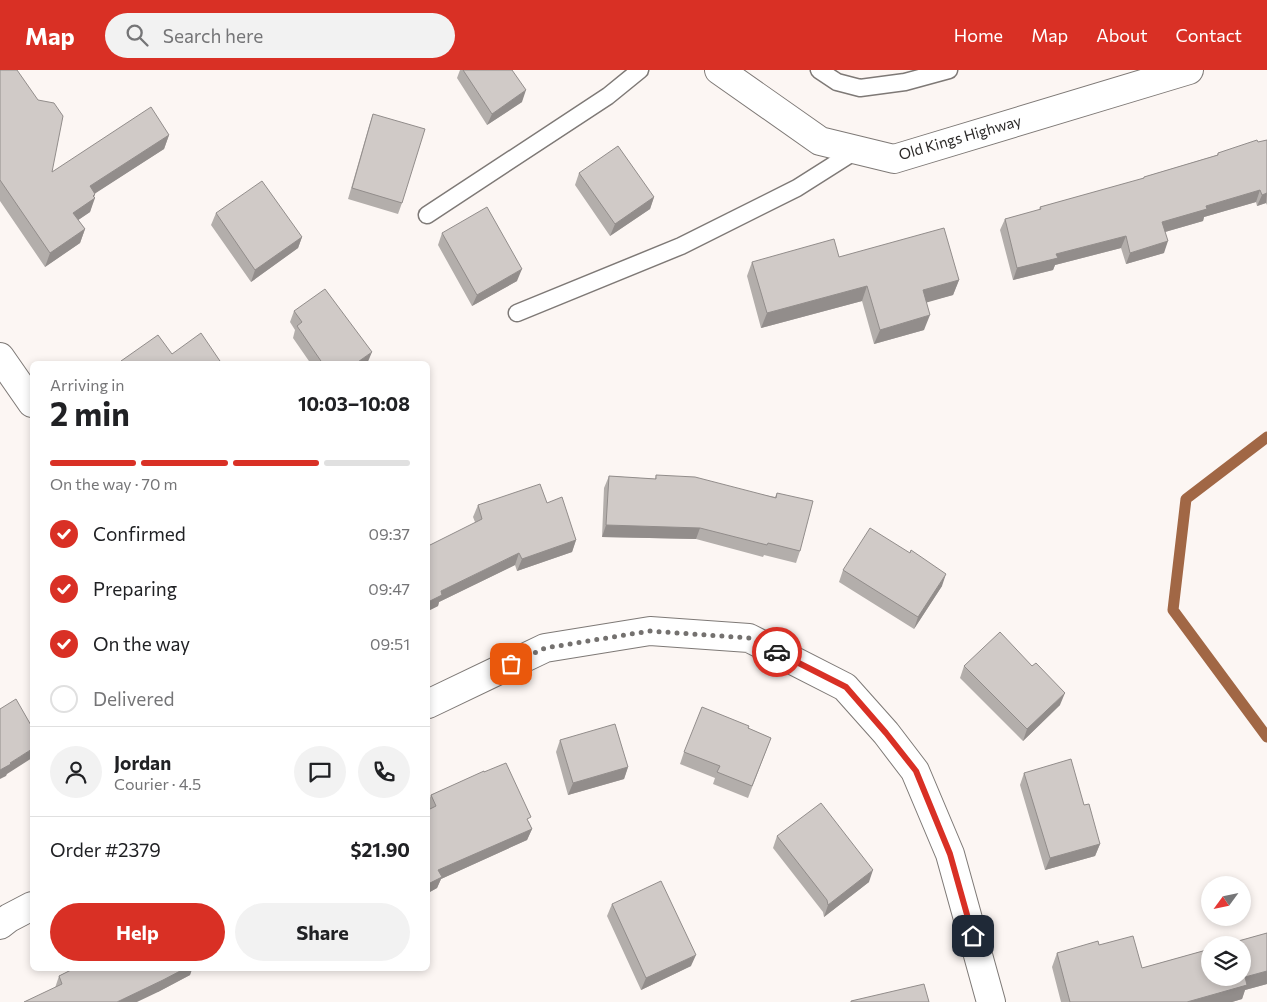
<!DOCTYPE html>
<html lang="en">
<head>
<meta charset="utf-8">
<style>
	body { margin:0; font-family:Commissioner,sans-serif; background:#f2f2f2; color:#202124; height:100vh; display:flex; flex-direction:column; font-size:19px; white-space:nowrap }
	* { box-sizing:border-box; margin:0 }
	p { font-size:16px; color:#757577 }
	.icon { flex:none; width:28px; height:28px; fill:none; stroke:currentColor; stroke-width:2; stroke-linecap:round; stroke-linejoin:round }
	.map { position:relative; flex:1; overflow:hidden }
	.sheet { position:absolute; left:30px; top:291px; width:400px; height:610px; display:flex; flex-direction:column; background:#fff; border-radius:8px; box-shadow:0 2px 8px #0003 }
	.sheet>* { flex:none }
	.needle { width:32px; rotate:237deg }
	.fabs { position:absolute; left:1201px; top:806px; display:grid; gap:10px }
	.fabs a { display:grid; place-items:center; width:50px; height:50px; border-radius:50%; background:#fff; box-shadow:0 2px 8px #0003; font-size:25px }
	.pin { position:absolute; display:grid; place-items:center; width:42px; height:42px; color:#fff; margin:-21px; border-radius:10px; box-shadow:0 2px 8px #0006 }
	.courier { position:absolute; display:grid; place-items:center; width:50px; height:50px; margin:-25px; border:4px solid #d93025; border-radius:50%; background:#fff; color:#222; box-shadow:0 1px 6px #0007 }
	.headline em { font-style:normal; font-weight:700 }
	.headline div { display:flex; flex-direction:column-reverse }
	.headline { display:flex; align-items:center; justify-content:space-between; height:85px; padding:0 20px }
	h1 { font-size:32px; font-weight:700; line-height:38px }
	.bar { display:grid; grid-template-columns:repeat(4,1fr); gap:8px 5px; align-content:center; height:60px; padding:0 20px }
	.bar i { height:6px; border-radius:4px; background:#e0e0e0 }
	.bar .current { background:#d93025 }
	.bar p { grid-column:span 4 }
	.line { display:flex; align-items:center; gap:12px; padding:0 20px; border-top:1px solid #e0e0e0 }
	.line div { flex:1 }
	.round { display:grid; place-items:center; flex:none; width:52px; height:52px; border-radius:26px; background:#f2f2f2 }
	ol { padding:0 20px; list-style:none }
	li { display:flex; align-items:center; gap:15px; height:55px }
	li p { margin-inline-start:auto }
	li .icon { padding:5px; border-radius:50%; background:#d93025; color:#fff; stroke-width:4 }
	li:last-child { color:#757577 }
	li i { width:28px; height:28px; border:2px solid #e0e0e0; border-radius:50% }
	.cta { display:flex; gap:10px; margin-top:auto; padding:10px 20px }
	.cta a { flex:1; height:58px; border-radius:30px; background:#d93025; color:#fff; font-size:20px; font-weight:700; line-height:58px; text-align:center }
	.cta a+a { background:#f2f2f2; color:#202124 }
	header { display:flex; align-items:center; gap:30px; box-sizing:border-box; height:70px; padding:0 25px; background:#d93025; color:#fff }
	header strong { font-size:24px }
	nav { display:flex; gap:28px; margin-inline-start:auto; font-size:18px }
	.search { width:350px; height:45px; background:#f2f2f2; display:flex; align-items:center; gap:12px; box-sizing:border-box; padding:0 18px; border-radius:28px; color:#757577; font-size:19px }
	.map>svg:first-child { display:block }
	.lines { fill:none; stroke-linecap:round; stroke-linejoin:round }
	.stream { stroke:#a16745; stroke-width:11 }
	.lane-casing { stroke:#7e7976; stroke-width:19 }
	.street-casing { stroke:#7e7976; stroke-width:30 }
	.lane { stroke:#fff; stroke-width:16 }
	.street { stroke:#fff; stroke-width:28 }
	.wall { fill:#b3aeab }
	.shaded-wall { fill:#928d8b }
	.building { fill:#d0cac7; stroke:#928d8b }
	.done { stroke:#74716f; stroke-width:5; stroke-dasharray:0 9 }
	.route { stroke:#d93025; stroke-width:6 }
	.labels { text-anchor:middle; stroke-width:4.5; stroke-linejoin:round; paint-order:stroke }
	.street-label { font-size:15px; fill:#2b2928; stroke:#fff }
</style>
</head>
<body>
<header>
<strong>Map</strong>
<div class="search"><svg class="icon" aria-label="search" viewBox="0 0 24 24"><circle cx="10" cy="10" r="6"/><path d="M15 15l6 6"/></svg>Search here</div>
<nav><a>Home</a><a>Map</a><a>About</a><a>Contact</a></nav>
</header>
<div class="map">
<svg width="1267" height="932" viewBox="0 0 1267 932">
	<rect width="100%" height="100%" fill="#fcf6f3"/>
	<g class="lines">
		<path class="stream" d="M 1267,367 L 1186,429 L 1173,540 L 1267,667"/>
		<g class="lane-casing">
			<path id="lane" d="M 819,0 L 837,12 L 860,18 L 905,12 L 949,0
				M 427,145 L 608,26 L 640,0
				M 517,243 L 681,176 L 797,118 L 857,80"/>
		</g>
		<g class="street-casing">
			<path id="street" d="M 719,0 L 820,71 L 894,89 L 1189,0
				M 0,287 L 32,333
				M 428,634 L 545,578 L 650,561 L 749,568 L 845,617 L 886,663 L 915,701 L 950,784 L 991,932
				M 0,855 L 9,848 L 32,836"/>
		</g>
		<use href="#lane" class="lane"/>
		<use href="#street" class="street"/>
	</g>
	<path class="wall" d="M 0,0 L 52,102 L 169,65 L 164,79 L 95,123 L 95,124 L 90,142 L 78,150 L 85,159 L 80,173 L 45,197 L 0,131 Z
		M 460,0 L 512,0 L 522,32 L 487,55 L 457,8 Z
		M 373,44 L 402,133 L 398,144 L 348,129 L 369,56 Z
		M 1267,70 L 1267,135 L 1266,133 L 1257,136 L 1256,132 L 1204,147 L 1203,151 L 1165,162 L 1164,183 L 1126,194 L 1121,178 L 1055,195 L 1053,200 L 1013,210 L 1000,160 L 1005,149 L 1039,140 L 1040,137 L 1143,109 L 1144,107 L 1217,85 L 1218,83 Z
		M 579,103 L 654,127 L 650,139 L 610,166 L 575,115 Z
		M 216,143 L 302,167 L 298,178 L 251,212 L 211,155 Z
		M 442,163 L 517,211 L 472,236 L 438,175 Z
		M 839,187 L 959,210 L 953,225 L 926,232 L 924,260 L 874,274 L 862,231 L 761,258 L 747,206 L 752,192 Z
		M 294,241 L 367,294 L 311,294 L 293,268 L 295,260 L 290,252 Z
		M 656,405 L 775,427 L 777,423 L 800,481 L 796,493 L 764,485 L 763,487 L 696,469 L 602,467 L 604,418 L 609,406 L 655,409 Z
		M 547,433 L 576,470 L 572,482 L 517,501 L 515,495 L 439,532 L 438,536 L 428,541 L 475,452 L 473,447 L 478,435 Z
		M 843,500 L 942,516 L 914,559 L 839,512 Z
		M 964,596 L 1060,635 L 1023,671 L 960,608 Z
		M 748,658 L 771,668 L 748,728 L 713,714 L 715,708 L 680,694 L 684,682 Z
		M 560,670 L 628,697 L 624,709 L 568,725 L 556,682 Z
		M 484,702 L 529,752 L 532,759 L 527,770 L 441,809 L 437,818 L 428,823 L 428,733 L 431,725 Z
		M 1024,703 L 1084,735 L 1100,774 L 1095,786 L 1045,800 L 1020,715 Z
		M 777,766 L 869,812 L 824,847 L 823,842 L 773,778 Z
		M 612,834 L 691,896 L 641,920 L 607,846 Z
		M 1267,863 L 1267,914 L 1245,920 L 1242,929 L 1232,932 L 1061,932 L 1052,897 L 1057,883 L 1099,875 L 1142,898 Z
		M 73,899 L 192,899 L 190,905 L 158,922 L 55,918 L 59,906 Z"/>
	<path class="shaded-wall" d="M 526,20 L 522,32 L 487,55 L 492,44 Z
		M 169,65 L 164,79 L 85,130 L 90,116 Z
		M 1260,120 L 1256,132 L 1204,147 L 1203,151 L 1158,164 L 1162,152 L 1206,136 Z
		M 1267,123 L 1266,133 L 1257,136 L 1262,125 Z
		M 95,124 L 93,129 L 95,128 L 90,142 L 68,157 L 73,143 Z
		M 654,127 L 650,139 L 610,166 L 615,154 Z
		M 85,159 L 80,173 L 45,197 L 50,183 Z
		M 1126,166 L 1121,178 L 1055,195 L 1053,200 L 1013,210 L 1017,198 L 1056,184 Z
		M 302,167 L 298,178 L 251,212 L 255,200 Z
		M 1168,171 L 1164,183 L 1126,194 L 1130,183 Z
		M 522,199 L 517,211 L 472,236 L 477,225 Z
		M 959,210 L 953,225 L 918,235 L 923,220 Z
		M 867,216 L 862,231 L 761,258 L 767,243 Z
		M 930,245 L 924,260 L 874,274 L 880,260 Z
		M 372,282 L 367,294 L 355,294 Z
		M 606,455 L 700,458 L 696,469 L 602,467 Z
		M 576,470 L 572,482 L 517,501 L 522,489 Z
		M 519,483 L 515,495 L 439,532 L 438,536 L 428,541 L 428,532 L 441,521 Z
		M 946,504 L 942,516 L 914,559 L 918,547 Z
		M 1065,623 L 1060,635 L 1023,671 L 1027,659 Z
		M 32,679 L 32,688 L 7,704 L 6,706 L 0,709 L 0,700 L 10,693 Z
		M 628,697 L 624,709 L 568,725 L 573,713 Z
		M 532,759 L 527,770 L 441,809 L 437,818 L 428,823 L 428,814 L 438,800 Z
		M 1100,774 L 1095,786 L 1045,800 L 1050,788 Z
		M 873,800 L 869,812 L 824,847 L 828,835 Z
		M 696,885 L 691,896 L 641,920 L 646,908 Z
		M 184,899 L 192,899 L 190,905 L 158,922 L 137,932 L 117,932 Z
		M 1267,901 L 1267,914 L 1245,920 L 1242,929 L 1232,932 L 1187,932 L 1245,907 Z"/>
	<path class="building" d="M 0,0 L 17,0 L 38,30 L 54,33 L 63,46 L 52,102 L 151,37 L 169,65 L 90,116 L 95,124 L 93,126 L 95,128 L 73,143 L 85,159 L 50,183 L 0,110 Z
		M 463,0 L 512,0 L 526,20 L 492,44 Z
		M 373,44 L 425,59 L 402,133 L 352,118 Z
		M 1257,70 L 1258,72 L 1267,70 L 1267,123 L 1262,125 L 1260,120 L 1206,136 L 1207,139 L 1162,152 L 1168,171 L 1130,183 L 1126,166 L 1056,184 L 1058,188 L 1017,198 L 1005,149 L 1041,139 L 1040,137 L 1144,108 L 1144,107 L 1218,85 L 1218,83 Z
		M 618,76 L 654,127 L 615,154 L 579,103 Z
		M 262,111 L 302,167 L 255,200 L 216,143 Z
		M 487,137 L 522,199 L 477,225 L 442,163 Z
		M 944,158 L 959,210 L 923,220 L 930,245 L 880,260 L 867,216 L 767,243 L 752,192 L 834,169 L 839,187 Z
		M 325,219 L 372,282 L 355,294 L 323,294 L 297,256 L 302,252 L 294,241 Z
		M 201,263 L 222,294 L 123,294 L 121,291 L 158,265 L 172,284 Z
		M 656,405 L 695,407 L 776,428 L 777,423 L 813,431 L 800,481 L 768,473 L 767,475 L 700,458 L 606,455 L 609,406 L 656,409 Z
		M 540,414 L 547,433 L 562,427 L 576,470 L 522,489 L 519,483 L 441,521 L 442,525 L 428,532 L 428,476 L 482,449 L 478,435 Z
		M 870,458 L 910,483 L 911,480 L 946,504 L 918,547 L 843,500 Z
		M 1000,562 L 1032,596 L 1036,593 L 1065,623 L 1027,659 L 964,596 Z
		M 16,629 L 32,657 L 32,679 L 10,693 L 11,694 L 0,700 L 0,639 Z
		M 702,637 L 749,656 L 748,658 L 771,668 L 752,716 L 717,702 L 720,696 L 684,682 Z
		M 615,654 L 628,697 L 573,713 L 560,670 Z
		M 1071,689 L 1084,735 L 1089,734 L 1100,774 L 1050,788 L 1024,703 Z
		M 506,693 L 531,747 L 527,749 L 532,759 L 438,800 L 442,807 L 428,814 L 428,740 L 436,736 L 431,725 L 484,701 L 484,702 Z
		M 821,733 L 873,800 L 828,835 L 827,830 L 777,766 Z
		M 661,811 L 696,885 L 646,908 L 612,834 Z
		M 1267,863 L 1267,901 L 1245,907 L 1247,915 L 1187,932 L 1070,932 L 1057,883 L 1098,871 L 1099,875 L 1133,866 L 1142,898 L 1210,879 L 1210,908 L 1242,908 L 1242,875 L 1224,875 Z
		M 73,899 L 184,899 L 163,910 L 117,932 L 24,932 L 62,914 L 59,906 Z
		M 924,914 L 929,932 L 851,932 L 851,931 Z"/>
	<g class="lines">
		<path class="done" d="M 511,594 L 545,578 L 650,561 L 749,568 L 777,582"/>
		<path class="route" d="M 777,582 L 846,617 L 886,663 L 916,701 L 950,784 L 973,866"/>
	</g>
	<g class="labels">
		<g class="street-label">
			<text transform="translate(960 68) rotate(-16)" y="5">Old Kings Highway</text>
		</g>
	</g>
</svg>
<div class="fabs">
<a><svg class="needle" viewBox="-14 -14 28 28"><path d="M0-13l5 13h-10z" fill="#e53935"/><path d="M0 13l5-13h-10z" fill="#757577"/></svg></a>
<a><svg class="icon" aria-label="layers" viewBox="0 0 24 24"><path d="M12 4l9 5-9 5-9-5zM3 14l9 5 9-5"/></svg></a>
</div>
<div class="pin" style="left:511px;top:594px;background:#ea580c"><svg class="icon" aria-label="bag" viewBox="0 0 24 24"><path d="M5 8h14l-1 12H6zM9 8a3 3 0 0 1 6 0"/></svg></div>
<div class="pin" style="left:973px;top:866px;background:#1f2937"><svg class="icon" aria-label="home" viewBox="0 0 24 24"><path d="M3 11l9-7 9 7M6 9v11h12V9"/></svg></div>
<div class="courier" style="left:777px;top:582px"><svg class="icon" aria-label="car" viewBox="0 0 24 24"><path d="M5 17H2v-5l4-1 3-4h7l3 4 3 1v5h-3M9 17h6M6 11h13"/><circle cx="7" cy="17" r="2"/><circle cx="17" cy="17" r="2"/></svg></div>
<section class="sheet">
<div class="headline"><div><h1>2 min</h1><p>Arriving in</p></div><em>10:03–10:08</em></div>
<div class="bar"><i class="current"></i><i class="current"></i><i class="current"></i><i></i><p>On the way · 70 m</p></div>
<ol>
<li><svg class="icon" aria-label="check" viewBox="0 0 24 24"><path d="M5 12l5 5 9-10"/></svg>Confirmed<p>09:37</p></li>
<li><svg class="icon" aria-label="check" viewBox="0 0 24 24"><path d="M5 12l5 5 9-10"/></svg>Preparing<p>09:47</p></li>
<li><svg class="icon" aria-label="check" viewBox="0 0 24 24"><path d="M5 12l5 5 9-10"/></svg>On the way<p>09:51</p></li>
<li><i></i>Delivered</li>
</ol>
<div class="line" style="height:90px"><a class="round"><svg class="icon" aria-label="person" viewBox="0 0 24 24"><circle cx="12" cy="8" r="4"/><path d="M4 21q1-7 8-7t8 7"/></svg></a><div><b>Jordan</b><p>Courier · 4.5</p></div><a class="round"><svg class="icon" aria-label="chat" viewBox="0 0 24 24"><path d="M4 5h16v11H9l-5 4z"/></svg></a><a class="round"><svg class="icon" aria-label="phone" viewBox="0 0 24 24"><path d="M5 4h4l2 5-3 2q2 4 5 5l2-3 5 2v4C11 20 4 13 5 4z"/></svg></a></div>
<div class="line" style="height:65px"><div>Order #2379</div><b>$21.90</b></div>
<div class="cta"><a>Help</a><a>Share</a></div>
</section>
</div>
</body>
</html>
